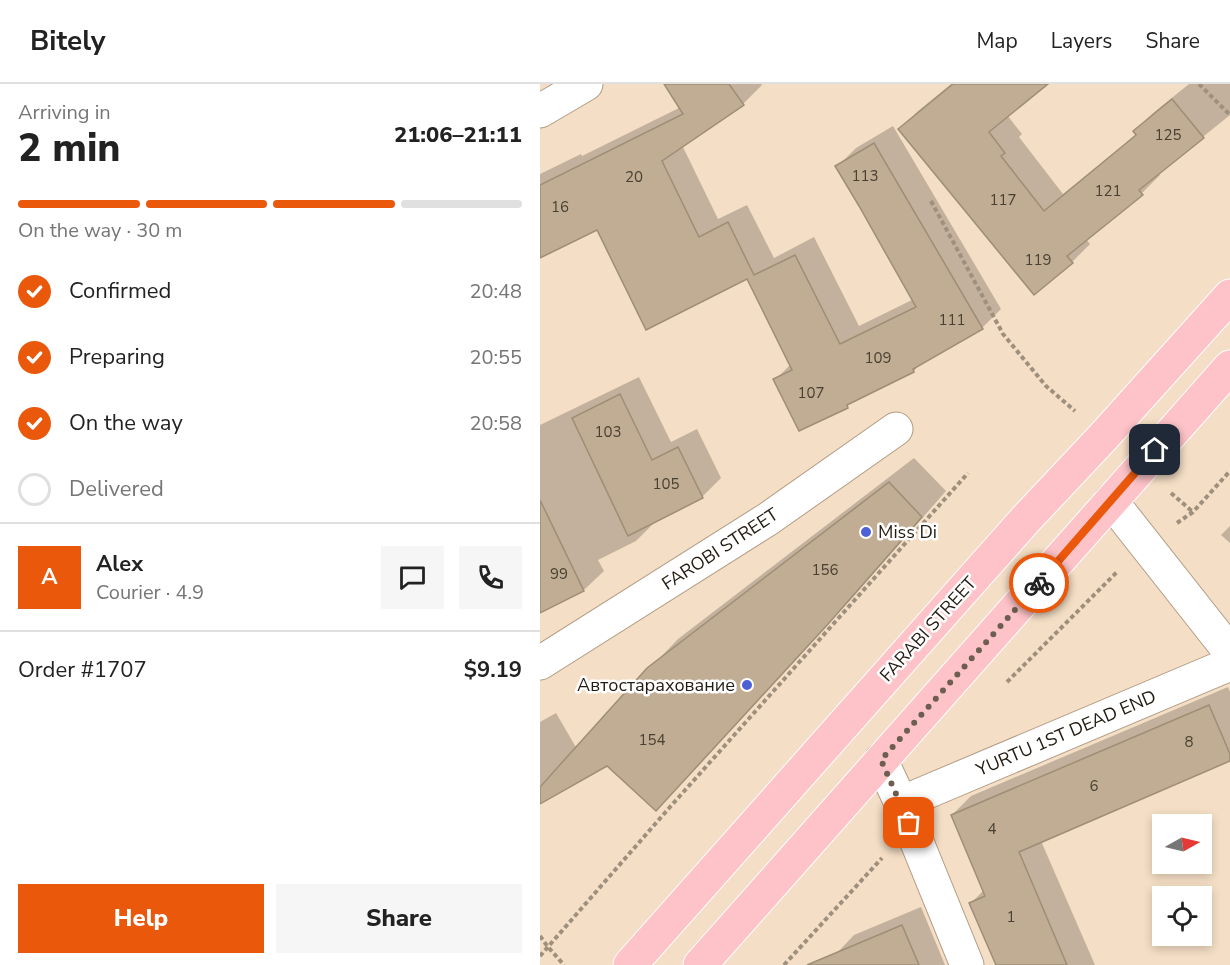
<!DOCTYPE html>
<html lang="en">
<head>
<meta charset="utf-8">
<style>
	body { margin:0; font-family:"Nunito Sans",sans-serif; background:#f6f6f6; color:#222; height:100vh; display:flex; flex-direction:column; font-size:22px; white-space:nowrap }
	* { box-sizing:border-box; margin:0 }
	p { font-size:20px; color:#767676 }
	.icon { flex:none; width:33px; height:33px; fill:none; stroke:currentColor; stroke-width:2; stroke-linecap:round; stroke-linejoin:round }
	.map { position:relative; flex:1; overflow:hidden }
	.drawer { display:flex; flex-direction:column; background:#fff; width:540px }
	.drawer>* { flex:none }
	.needle { width:39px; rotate:82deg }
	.tools { position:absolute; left:612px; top:730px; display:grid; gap:12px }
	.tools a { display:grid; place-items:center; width:60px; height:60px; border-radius:0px; background:#fff; box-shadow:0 3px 9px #0003; font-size:30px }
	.pin { position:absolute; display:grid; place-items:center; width:51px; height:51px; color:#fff; margin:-26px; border-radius:12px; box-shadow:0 3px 9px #0006 }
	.courier { position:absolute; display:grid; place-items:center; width:60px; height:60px; margin:-30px; border:4px solid #ea580c; border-radius:50%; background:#fff; color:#222; box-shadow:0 2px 8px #0007 }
	.head em { font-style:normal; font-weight:800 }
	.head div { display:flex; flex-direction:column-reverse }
	.head { display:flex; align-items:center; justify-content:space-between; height:102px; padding:0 18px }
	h1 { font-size:39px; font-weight:800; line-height:45px }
	.bar { display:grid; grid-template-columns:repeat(4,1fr); gap:9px 6px; align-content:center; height:72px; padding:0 18px }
	.bar i { height:8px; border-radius:4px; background:#e0e0e0 }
	.bar .on { background:#ea580c }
	.bar p { grid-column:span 4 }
	.line { display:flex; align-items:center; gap:15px; padding:0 18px; border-top:2px solid #e0e0e0 }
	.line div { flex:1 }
	.round { display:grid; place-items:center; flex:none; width:63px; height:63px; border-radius:0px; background:#f6f6f6 }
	ol { padding:0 18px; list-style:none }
	li { display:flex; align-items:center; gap:18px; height:66px }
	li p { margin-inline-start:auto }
	li .icon { padding:6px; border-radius:50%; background:#ea580c; color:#fff; stroke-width:4 }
	li:last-child { color:#767676 }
	li i { width:33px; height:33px; border:3px solid #e0e0e0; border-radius:50% }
	.cta { display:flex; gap:12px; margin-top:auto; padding:12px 18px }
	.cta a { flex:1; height:69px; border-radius:0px; background:#ea580c; color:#fff; font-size:24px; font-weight:800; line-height:69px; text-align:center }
	.cta a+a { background:#f6f6f6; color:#222 }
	header { display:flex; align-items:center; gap:36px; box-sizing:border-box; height:84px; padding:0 30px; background:#fff; border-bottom:2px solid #e0e0e0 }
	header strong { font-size:28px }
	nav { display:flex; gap:33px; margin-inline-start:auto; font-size:21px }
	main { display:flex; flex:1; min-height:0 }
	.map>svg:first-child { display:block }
	.shadow { fill:#0003 }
	.building { fill:#c0ad94; stroke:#9f8d75; stroke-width:1.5 }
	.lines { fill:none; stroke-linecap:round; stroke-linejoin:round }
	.street-casing { stroke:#b19c85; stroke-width:35 }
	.primary-casing { stroke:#fff; stroke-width:35 }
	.path { stroke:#9f8f7d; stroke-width:4; stroke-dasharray:4.5 3; stroke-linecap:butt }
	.street { stroke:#fff; stroke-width:33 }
	.primary { stroke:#fdc3c8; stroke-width:33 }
	.done { stroke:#6c5f51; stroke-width:6; stroke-dasharray:0 10.8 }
	.route { stroke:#ea580c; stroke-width:8 }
	.poi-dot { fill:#4c61d6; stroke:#fff; stroke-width:2 }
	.labels { text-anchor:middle; stroke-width:5; stroke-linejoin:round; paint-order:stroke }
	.number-label { font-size:15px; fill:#4a4032 }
	.poi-label { font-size:18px; fill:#231b12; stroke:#fff; text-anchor:start }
	.street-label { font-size:18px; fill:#231b12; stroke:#fff }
</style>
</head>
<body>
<header>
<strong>Bitely</strong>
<nav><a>Map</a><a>Layers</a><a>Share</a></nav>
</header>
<main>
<section class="drawer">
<div class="head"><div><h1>2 min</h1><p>Arriving in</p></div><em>21:06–21:11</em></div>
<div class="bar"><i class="on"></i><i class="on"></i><i class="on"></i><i></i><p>On the way · 30 m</p></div>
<ol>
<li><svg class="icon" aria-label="check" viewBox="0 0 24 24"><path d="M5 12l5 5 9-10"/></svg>Confirmed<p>20:48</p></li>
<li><svg class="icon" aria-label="check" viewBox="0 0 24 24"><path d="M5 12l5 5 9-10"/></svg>Preparing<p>20:55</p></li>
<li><svg class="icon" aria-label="check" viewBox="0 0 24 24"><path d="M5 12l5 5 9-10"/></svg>On the way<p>20:58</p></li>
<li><i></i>Delivered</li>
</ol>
<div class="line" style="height:108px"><b class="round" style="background:#ea580c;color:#fff">A</b><div><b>Alex</b><p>Courier · 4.9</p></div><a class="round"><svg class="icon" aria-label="chat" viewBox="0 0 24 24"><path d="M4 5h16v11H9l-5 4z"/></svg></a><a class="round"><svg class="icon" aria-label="phone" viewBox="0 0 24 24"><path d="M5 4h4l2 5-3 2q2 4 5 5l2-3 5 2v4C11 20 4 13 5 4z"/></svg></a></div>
<div class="line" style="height:78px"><div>Order #1707</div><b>$9.19</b></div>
<div class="cta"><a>Help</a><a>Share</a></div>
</section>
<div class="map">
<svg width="690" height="881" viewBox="0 0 690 881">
	<rect width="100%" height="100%" fill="#f4dec5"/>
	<path class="shadow" d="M 125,0 L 221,0 L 222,1 L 203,20 L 142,61 L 178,135 L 207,121 L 234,174 L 274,153 L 319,242 L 374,215 L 297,83 L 316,64 L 353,42 L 461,225 L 442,244 L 381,279 L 374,287 L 312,317 L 307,322 L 235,296 L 251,280 L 208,193 L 57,144 L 0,172 L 0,90 L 41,70 L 42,72 L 141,23 Z
		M 411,0 L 505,0 L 467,31 L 482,50 L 479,53 L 523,110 L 597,50 L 595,47 L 613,29 L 649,0 L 690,0 L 690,31 L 618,89 L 620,91 L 602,109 L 546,155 L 550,160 L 532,178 L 360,45 L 378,27 Z
		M 99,293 L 131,358 L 157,345 L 181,394 L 162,413 L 115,438 L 96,457 L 58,476 L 64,487 L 45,505 L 0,528 L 0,341 Z
		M 374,374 L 406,407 L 314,512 L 140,700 L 67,680 L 0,718 L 0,638 L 16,629 L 37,665 L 113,581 L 138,555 Z
		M 690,442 L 690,459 L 681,451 Z
		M 688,603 L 690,608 L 690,676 L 501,757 L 555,881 L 458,881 L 431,819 L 444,806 L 412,731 L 431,712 Z
		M 381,823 L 405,881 L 300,881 L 296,870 L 314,851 Z"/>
	<path class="building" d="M 124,0 L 189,0 L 204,21 L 122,77 L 159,153 L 188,138 L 214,191 L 255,171 L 300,260 L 376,223 L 319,122 L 295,82 L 334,59 L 443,245 L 373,285 L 374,288 L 307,321 L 308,324 L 259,347 L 233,295 L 252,286 L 207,195 L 106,246 L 57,146 L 0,174 L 0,101 L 143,30 Z
		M 413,0 L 508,0 L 449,48 L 465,69 L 461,72 L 504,127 L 596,51 L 593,47 L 632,15 L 664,54 L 599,106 L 603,111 L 527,172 L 533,179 L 494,211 L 358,45 Z
		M 80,310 L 112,376 L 138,363 L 163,414 L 88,452 L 32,334 Z
		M 349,398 L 382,433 L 289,539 L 116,727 L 67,682 L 0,720 L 0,703 L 107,584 Z
		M 0,416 L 44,507 L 0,529 Z
		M 669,621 L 690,670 L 690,677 L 479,768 L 527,881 L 456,881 L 429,819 L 445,812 L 411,731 Z
		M 362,841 L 379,881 L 267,881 Z"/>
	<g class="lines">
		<g class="street-casing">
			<path id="street" d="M 0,27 L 46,0
				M 571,417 L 690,568
				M 0,579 L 228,435 L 356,345
				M 341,676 L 361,719 L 427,881
				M 361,719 L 690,580"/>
		</g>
		<g class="primary-casing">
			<path id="primary" d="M 90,881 L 485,436 L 564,352 L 690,212
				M 160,881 L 690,283"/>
		</g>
		<path class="path" d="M 659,0 L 690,31
			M 391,117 L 463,250 L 506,302 L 535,327
			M 631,409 L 653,428
			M 637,439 L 653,428 L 690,387
			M 467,598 L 578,487
			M 0,852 L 8,863 L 24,881
			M 0,872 L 130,723 L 428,389
			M 244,881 L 342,774"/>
		<use href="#street" class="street"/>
		<use href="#primary" class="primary"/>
	</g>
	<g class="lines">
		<path class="done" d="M 369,739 L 341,676 L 499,499"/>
		<path class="route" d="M 499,499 L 615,366"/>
	</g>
	<g class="poi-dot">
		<circle cx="326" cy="448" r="6"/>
		<circle cx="207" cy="601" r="6"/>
	</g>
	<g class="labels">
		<g class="number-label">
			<text x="628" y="56">125</text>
			<text x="325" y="97">113</text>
			<text x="94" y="98">20</text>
			<text x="568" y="112">121</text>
			<text x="463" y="121">117</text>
			<text x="20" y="128">16</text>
			<text x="498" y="181">119</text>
			<text x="412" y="241">111</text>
			<text x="338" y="279">109</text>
			<text x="271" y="314">107</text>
			<text x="68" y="353">103</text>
			<text x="126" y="405">105</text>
			<text x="285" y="491">156</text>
			<text x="19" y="495">99</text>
			<text x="112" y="661">154</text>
			<text x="649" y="663">8</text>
			<text x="554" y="707">6</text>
			<text x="452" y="750">4</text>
			<text x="471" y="838">1</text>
		</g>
		<g class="poi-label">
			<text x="338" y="454">Miss Di</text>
			<text x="195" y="607" text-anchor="end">Автостарахование</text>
		</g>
		<g class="street-label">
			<text transform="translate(180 465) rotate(-33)" y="6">FAROBI STREET</text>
			<text transform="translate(388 545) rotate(-48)" y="6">FARABI STREET</text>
			<text transform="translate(526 649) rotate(-23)" y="6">YURTU 1ST DEAD END</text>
		</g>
	</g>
</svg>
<div class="tools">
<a><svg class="needle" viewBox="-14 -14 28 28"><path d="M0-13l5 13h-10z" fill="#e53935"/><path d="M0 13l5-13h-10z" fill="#767676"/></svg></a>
<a><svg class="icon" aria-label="locate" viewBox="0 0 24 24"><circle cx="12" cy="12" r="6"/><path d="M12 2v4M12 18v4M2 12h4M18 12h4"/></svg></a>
</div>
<div class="pin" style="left:369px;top:739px;background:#ea580c"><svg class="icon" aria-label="bag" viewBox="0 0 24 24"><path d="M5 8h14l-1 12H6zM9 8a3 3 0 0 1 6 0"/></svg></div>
<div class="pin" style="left:615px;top:366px;background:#1f2937"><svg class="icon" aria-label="home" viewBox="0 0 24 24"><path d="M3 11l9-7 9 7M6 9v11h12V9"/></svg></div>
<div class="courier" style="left:499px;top:499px"><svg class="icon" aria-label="bike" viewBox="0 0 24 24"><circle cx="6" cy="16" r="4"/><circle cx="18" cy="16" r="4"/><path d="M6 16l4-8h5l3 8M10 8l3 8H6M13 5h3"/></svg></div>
</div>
</main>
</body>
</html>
